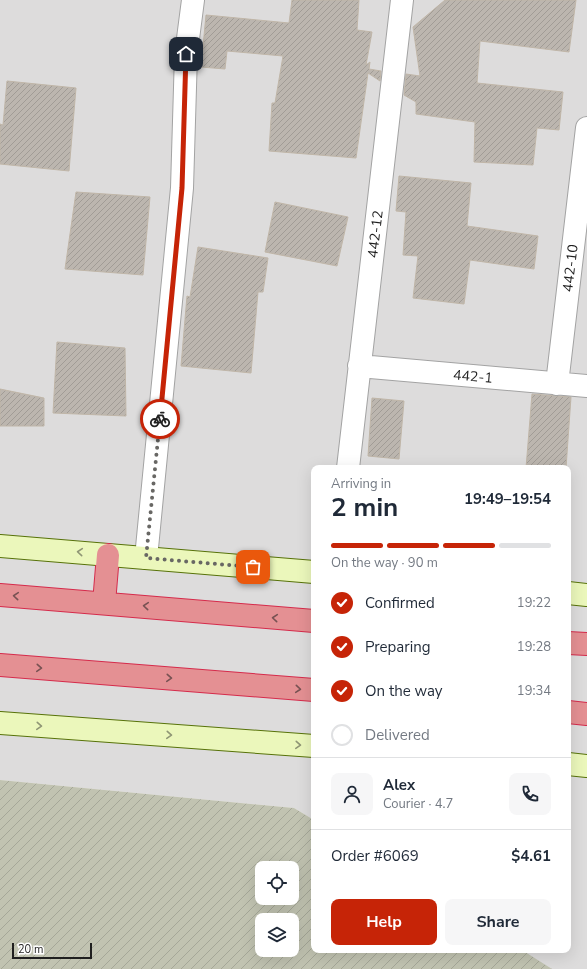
<!DOCTYPE html>
<html lang="en">
<head>
<meta charset="utf-8">
<style>
	body { margin:0; font-family:"Nunito Sans",sans-serif; background:#f6f6f7; color:#1f2937; height:100vh; display:flex; flex-direction:column; font-size:15px; white-space:nowrap }
	* { box-sizing:border-box; margin:0 }
	p { font-size:13px; color:#747a83 }
	.icon { flex:none; width:22px; height:22px; fill:none; stroke:currentColor; stroke-width:2; stroke-linecap:round; stroke-linejoin:round }
	.map { position:relative; flex:1; overflow:hidden }
	.side { position:absolute; left:311px; top:465px; width:260px; height:488px; display:flex; flex-direction:column; background:#fff; border-radius:8px; box-shadow:0 4px 16px #0002 }
	.side>* { flex:none }
	.controls { position:absolute; left:255px; top:861px; display:grid; gap:8px }
	.controls a { display:grid; place-items:center; width:44px; height:44px; border-radius:8px; background:#fff; box-shadow:0 4px 16px #0002; font-size:20px }
	.scale { position:absolute; left:12px; bottom:10px; width:80px; box-sizing:border-box; padding-left:4px; border:2px solid #1f1f1f; border-top:0; font-size:11px; line-height:14px; white-space:nowrap; color:#1f1f1f; -webkit-text-stroke:3px #fff; paint-order:stroke }
	.pin { position:absolute; display:grid; place-items:center; width:34px; height:34px; color:#fff; margin:-17px; border-radius:8px; box-shadow:0 2px 6px #0006 }
	.courier { position:absolute; display:grid; place-items:center; width:40px; height:40px; margin:-20px; border:3px solid #c62407; border-radius:50%; background:#fff; color:#222; box-shadow:0 1px 5px #0007 }
	.overview em { font-style:normal; font-weight:700 }
	.overview div { display:flex; flex-direction:column-reverse }
	.overview { display:flex; align-items:center; justify-content:space-between; height:68px; padding:0 20px }
	h1 { font-size:26px; font-weight:700; line-height:30px }
	.bar { display:grid; grid-template-columns:repeat(4,1fr); gap:6px 4px; align-content:center; height:48px; padding:0 20px }
	.bar i { height:5px; border-radius:3px; background:#e0e1e3 }
	.bar .on { background:#c62407 }
	.bar p { grid-column:span 4 }
	.line { display:flex; align-items:center; gap:10px; padding:0 20px; border-top:1px solid #e0e1e3 }
	.line div { flex:1 }
	.round { display:grid; place-items:center; flex:none; width:42px; height:42px; border-radius:8px; background:#f6f6f7 }
	ol { padding:0 20px; list-style:none }
	li { display:flex; align-items:center; gap:12px; height:44px }
	li p { margin-inline-start:auto }
	li .icon { padding:4px; border-radius:50%; background:#c62407; color:#fff; stroke-width:4 }
	li:last-child { color:#747a83 }
	li i { width:22px; height:22px; border:2px solid #e0e1e3; border-radius:50% }
	.primary-button { display:flex; gap:8px; margin-top:auto; padding:8px 20px }
	.primary-button a { flex:1; height:46px; border-radius:8px; background:#c62407; color:#fff; font-size:16px; font-weight:700; line-height:46px; text-align:center }
	.primary-button a+a { background:#f6f6f7; color:#1f2937 }
	.map>svg:first-child { display:block }
	.residential { fill:#dddcdc }
	.construction { fill:url(#construction-furrows); fill-rule:evenodd }
	.building { fill:url(#building-hatch); stroke:#c0b6a8 }
	.lines { fill:none; stroke-linecap:round; stroke-linejoin:round }
	.street-casing { stroke:#a3a3a3; stroke-width:24 }
	.secondary-casing { stroke:#577209; stroke-width:24 }
	.highway-casing { stroke:#d52b4b; stroke-width:24 }
	.street { stroke:#fff; stroke-width:22 }
	.secondary { stroke:#ebf7bb; stroke-width:22 }
	.highway { stroke:#e49093; stroke-width:22 }
	.oneway { stroke:#8f9675 }
	.oneway2 { stroke:#785253 }
	.done { stroke:#686764; stroke-width:4; stroke-dasharray:0 7.2 }
	.route { stroke:#c62407; stroke-width:5 }
	.labels { text-anchor:middle; stroke-width:4; stroke-linejoin:round; paint-order:stroke }
	.street-label { font-size:14px; fill:#1f1f1f; stroke:#fff }
</style>
</head>
<body>
<div class="map">
<svg width="587" height="969" viewBox="0 0 587 969">
	<defs>
		<pattern id="construction-furrows" width="10" height="10" patternUnits="userSpaceOnUse"><rect width="10" height="10" fill="#c1c3b1"/><path d="M-1 1l2-2M0 10L10 0M9 11l2-2" fill="none" stroke="#a5a798"/></pattern>
		<pattern id="building-hatch" width="6" height="6" patternUnits="userSpaceOnUse"><rect width="6" height="6" fill="#bcb6af"/><path d="M-1 1l2-2M0 6l6-6M5 7l2-2" fill="none" stroke="#a19c96"/></pattern>
	</defs>
	<rect width="100%" height="100%" fill="#efede5"/>
	<path class="residential" d="M 0,0 L 587,0 L 587,969 L 551,969 L 521,950 L 568,950 L 568,468 L 314,468 L 314,820 L 294,808 L 0,780 Z"/>
	<path class="construction" d="M 0,780 L 294,808 L 314,820 L 314,950 L 522,950 L 552,969 L 0,969 ZM 262,868 L 292,868 L 292,898 L 262,898 ZM 262,920 L 292,920 L 292,950 L 262,950 Z"/>
	<path class="building" d="M 292,0 L 359,0 L 357,30 L 372,32 L 366,65 L 370,62 L 369,69 L 381,71 L 380,81 L 368,73 L 356,158 L 269,151 L 272,103 L 275,103 L 283,56 L 227,51 L 225,69 L 201,67 L 206,15 L 289,23 Z
		M 445,0 L 576,0 L 569,52 L 480,41 L 477,83 L 563,92 L 559,130 L 537,128 L 533,165 L 474,162 L 475,122 L 416,114 L 416,102 L 404,95 L 406,74 L 420,76 L 413,27 Z
		M 7,81 L 76,88 L 69,171 L 0,164 L 0,124 L 3,125 Z
		M 399,176 L 471,183 L 467,226 L 538,236 L 534,269 L 470,260 L 464,304 L 413,298 L 418,256 L 403,255 L 406,212 L 396,211 Z
		M 76,192 L 150,197 L 143,275 L 65,269 Z
		M 275,202 L 348,217 L 337,266 L 265,252 Z
		M 198,247 L 268,258 L 263,292 L 258,292 L 251,373 L 181,366 L 187,296 L 190,297 Z
		M 57,342 L 125,348 L 126,416 L 53,413 Z
		M 0,389 L 44,398 L 44,426 L 0,426 Z
		M 532,394 L 571,397 L 566,468 L 526,468 Z
		M 372,398 L 404,401 L 399,459 L 368,456 Z"/>
	<g class="lines">
		<g class="street-casing">
			<path id="street" d="M 359,366 L 587,386
				M 557,384 L 587,128
				M 348,468 L 402,0
				M 146,558 L 182,188 L 186,54 L 193,0"/>
		</g>
		<g class="secondary-casing">
			<path id="secondary" d="M 0,546 L 314,572
				M 568,593 L 587,595
				M 0,723 L 314,746
				M 568,764 L 587,766"/>
		</g>
		<g class="highway-casing">
			<path id="highway" d="M 0,595 L 314,621
				M 104,603 L 108,555
				M 568,643 L 587,644
				M 0,665 L 314,690
				M 568,712 L 587,714"/>
		</g>
		<use href="#street" class="street"/>
		<use href="#secondary" class="secondary"/>
		<use href="#highway" class="highway"/>
	</g>
	<defs><path id="oneway-chevron" d="M-2-3.5L2.5 0L-2 3.5" fill="none" stroke-width="1.6" stroke-linecap="round" stroke-linejoin="round"/></defs>
	<g class="oneway">
		<use href="#oneway-chevron" transform="translate(80 552) rotate(-175)"/>
		<use href="#oneway-chevron" transform="translate(39 726) rotate(4)"/>
		<use href="#oneway-chevron" transform="translate(169 735) rotate(4)"/>
		<use href="#oneway-chevron" transform="translate(298 745) rotate(4)"/>
	</g>
	<g class="oneway2">
		<use href="#oneway-chevron" transform="translate(16 596) rotate(-175)"/>
		<use href="#oneway-chevron" transform="translate(146 606) rotate(-175)"/>
		<use href="#oneway-chevron" transform="translate(275 618) rotate(-175)"/>
		<use href="#oneway-chevron" transform="translate(39 668) rotate(4)"/>
		<use href="#oneway-chevron" transform="translate(169 678) rotate(4)"/>
		<use href="#oneway-chevron" transform="translate(298 689) rotate(5)"/>
	</g>
	<g class="lines">
		<path class="done" d="M 160,419 L 146,558 L 253,567"/>
		<path class="route" d="M 160,419 L 182,188 L 186,54"/>
	</g>
	<g class="labels">
		<g class="street-label">
			<text transform="translate(375 234) rotate(-83)" y="5">442-12</text>
			<text transform="translate(570 268) rotate(-83)" y="5">442-10</text>
			<text transform="translate(473 376) rotate(5)" y="5">442-1</text>
		</g>
	</g>
</svg>
<div class="controls">
<a><svg class="icon" aria-label="locate" viewBox="0 0 24 24"><circle cx="12" cy="12" r="6"/><path d="M12 2v4M12 18v4M2 12h4M18 12h4"/></svg></a>
<a><svg class="icon" aria-label="layers" viewBox="0 0 24 24"><path d="M12 4l9 5-9 5-9-5zM3 14l9 5 9-5"/></svg></a>
</div>
<div class="scale">20 m</div>
<div class="pin" style="left:253px;top:567px;background:#ea580c"><svg class="icon" aria-label="bag" viewBox="0 0 24 24"><path d="M5 8h14l-1 12H6zM9 8a3 3 0 0 1 6 0"/></svg></div>
<div class="pin" style="left:186px;top:54px;background:#1f2937"><svg class="icon" aria-label="home" viewBox="0 0 24 24"><path d="M3 11l9-7 9 7M6 9v11h12V9"/></svg></div>
<div class="courier" style="left:160px;top:419px"><svg class="icon" aria-label="bike" viewBox="0 0 24 24"><circle cx="6" cy="16" r="4"/><circle cx="18" cy="16" r="4"/><path d="M6 16l4-8h5l3 8M10 8l3 8H6M13 5h3"/></svg></div>
<section class="side">
<div class="overview"><div><h1>2 min</h1><p>Arriving in</p></div><em>19:49–19:54</em></div>
<div class="bar"><i class="on"></i><i class="on"></i><i class="on"></i><i></i><p>On the way · 90 m</p></div>
<ol>
<li><svg class="icon" aria-label="check" viewBox="0 0 24 24"><path d="M5 12l5 5 9-10"/></svg>Confirmed<p>19:22</p></li>
<li><svg class="icon" aria-label="check" viewBox="0 0 24 24"><path d="M5 12l5 5 9-10"/></svg>Preparing<p>19:28</p></li>
<li><svg class="icon" aria-label="check" viewBox="0 0 24 24"><path d="M5 12l5 5 9-10"/></svg>On the way<p>19:34</p></li>
<li><i></i>Delivered</li>
</ol>
<div class="line" style="height:72px"><a class="round"><svg class="icon" aria-label="person" viewBox="0 0 24 24"><circle cx="12" cy="8" r="4"/><path d="M4 21q1-7 8-7t8 7"/></svg></a><div><b>Alex</b><p>Courier · 4.7</p></div><a class="round"><svg class="icon" aria-label="phone" viewBox="0 0 24 24"><path d="M5 4h4l2 5-3 2q2 4 5 5l2-3 5 2v4C11 20 4 13 5 4z"/></svg></a></div>
<div class="line" style="height:52px"><div>Order #6069</div><b>$4.61</b></div>
<div class="primary-button"><a>Help</a><a>Share</a></div>
</section>
</div>
</body>
</html>
